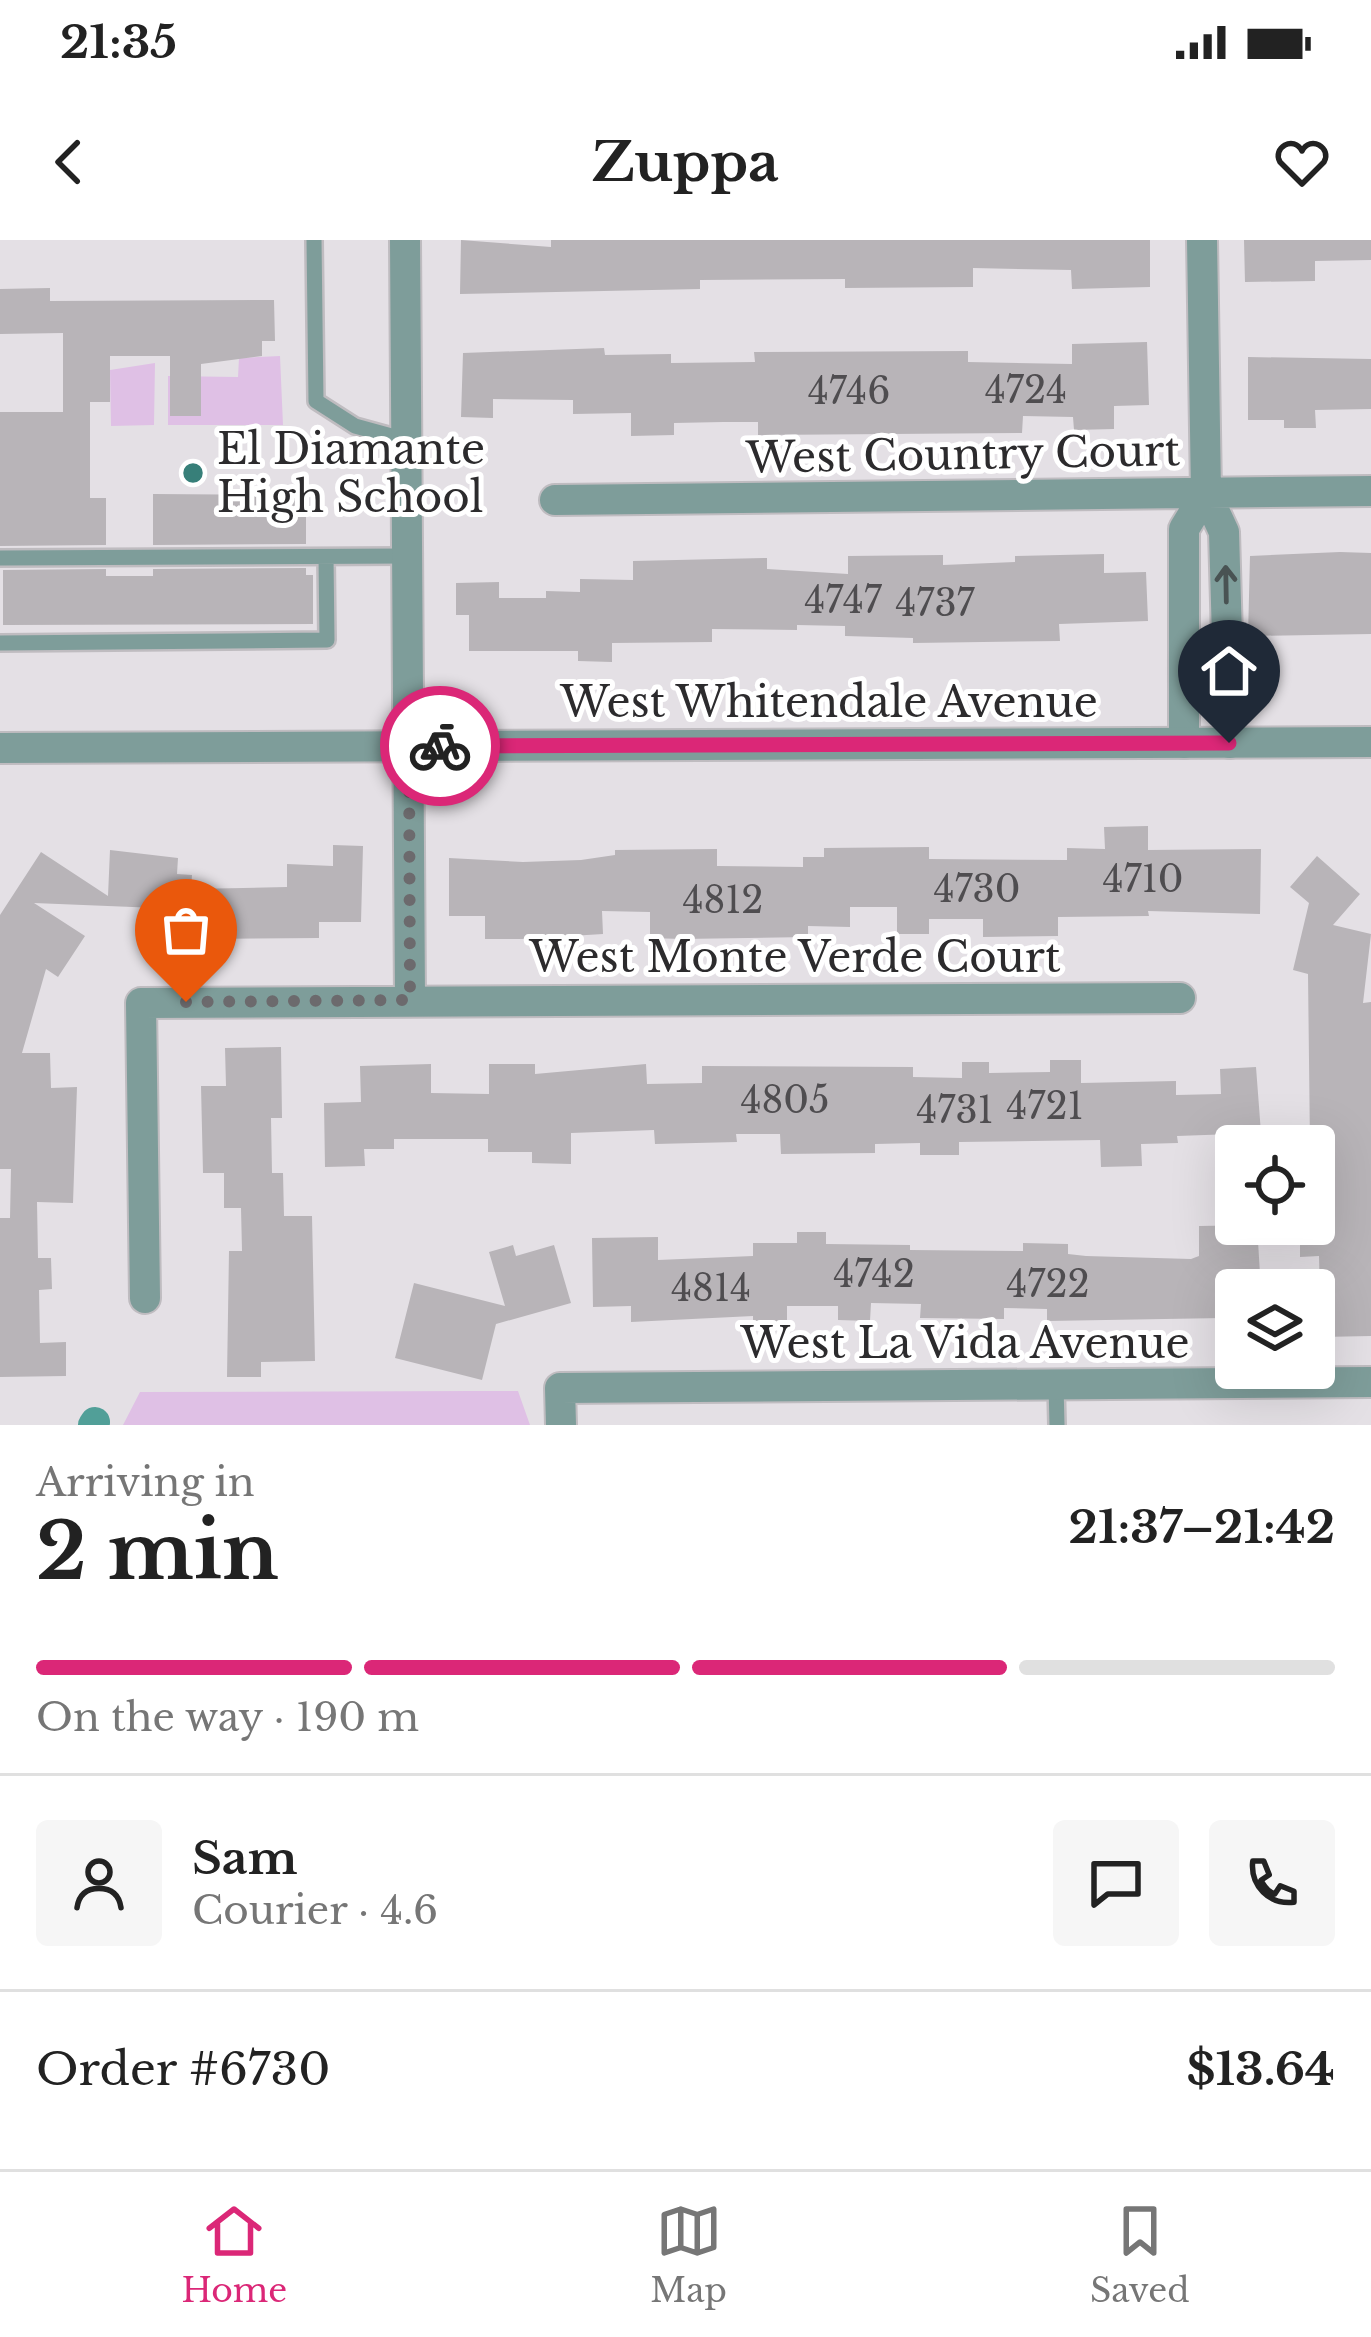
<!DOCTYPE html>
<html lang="en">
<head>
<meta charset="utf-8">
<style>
	body { margin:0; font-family:"Libre Baskerville",serif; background:#f6f6f6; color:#222; height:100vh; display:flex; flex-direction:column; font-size:45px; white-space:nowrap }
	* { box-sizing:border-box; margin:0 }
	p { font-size:39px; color:#767676 }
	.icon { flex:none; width:66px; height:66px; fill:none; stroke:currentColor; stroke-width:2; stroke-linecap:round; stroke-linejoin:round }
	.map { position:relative; height:1185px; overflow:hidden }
	.side { display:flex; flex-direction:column; background:#fff; flex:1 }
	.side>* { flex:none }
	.fabs { position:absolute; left:1215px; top:885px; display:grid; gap:24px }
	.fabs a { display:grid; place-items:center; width:120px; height:120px; border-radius:12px; background:#fff; box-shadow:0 12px 48px #0002; font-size:60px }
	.pin { position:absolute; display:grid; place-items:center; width:102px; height:102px; color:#fff; margin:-123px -51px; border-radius:50% 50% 50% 0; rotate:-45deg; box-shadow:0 0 12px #0007 }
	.pin .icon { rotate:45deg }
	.courier { position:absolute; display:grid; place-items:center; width:120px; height:120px; margin:-60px; border:9px solid #db2777; border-radius:50%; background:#fff; color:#222; box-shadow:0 3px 15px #0007 }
	.headline em { font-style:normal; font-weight:800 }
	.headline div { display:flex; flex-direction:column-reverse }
	.headline { display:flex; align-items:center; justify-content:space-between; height:204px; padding:0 36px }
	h1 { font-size:78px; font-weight:800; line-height:90px }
	.bar { display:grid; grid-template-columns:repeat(4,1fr); gap:18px 12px; align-content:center; height:144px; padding:0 36px }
	.bar i { height:15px; border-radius:9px; background:#e0e0e0 }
	.bar .on { background:#db2777 }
	.bar p { grid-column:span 4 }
	.line { display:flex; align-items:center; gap:30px; padding:0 36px; border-top:3px solid #e0e0e0 }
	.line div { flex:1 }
	.round { display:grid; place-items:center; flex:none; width:126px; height:126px; border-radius:12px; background:#f6f6f6 }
	.status { display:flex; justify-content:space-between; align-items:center; height:84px; padding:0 60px; background:#fff; direction:ltr }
	.status svg { height:33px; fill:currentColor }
	header { display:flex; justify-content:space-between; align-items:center; height:156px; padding:0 36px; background:#fff; font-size:54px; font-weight:800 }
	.tab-bar { display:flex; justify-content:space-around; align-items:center; height:168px; border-top:3px solid #e0e0e0; background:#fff; font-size:33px; color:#767676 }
	.tab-bar a { display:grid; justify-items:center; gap:6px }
	.tab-bar .on { color:#db2777 }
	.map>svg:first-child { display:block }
	.green { fill:#dfc0e5 }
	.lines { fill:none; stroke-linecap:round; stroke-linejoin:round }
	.canal { stroke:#519f98; stroke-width:30 }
	.building { fill:#b8b4b8 }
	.service-casing { stroke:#bfbcc0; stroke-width:20 }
	.minor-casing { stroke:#bfbcc0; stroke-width:34 }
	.tertiary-casing { stroke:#bfbcc0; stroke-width:34 }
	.service { stroke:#7e9d9a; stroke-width:15 }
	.minor { stroke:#7e9d9a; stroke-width:30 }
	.tertiary { stroke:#7e9d9a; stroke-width:30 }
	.oneway { stroke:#495353 }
	.done { stroke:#6c6a6d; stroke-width:12; stroke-dasharray:0 21.6 }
	.route { stroke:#db2777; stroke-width:15 }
	.poi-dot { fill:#377f79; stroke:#fff; stroke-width:4.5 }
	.labels { text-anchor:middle; stroke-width:10; stroke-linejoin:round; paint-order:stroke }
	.number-label { font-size:36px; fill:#4f4d50 }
	.poi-label { font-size:42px; fill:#2c2b2d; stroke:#fff; text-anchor:start }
	.street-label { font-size:42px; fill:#2c2b2d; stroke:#fff }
</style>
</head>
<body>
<div class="status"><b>21:35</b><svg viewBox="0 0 49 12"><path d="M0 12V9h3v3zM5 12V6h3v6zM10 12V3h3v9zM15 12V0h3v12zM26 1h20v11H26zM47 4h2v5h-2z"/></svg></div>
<header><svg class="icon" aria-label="back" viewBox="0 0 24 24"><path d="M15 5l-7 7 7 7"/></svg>Zuppa<svg class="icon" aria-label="heart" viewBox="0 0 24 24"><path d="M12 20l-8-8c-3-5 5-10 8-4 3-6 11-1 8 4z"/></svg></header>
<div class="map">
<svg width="1371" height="1185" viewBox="0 0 1371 1185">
	<rect width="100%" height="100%" fill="#e4e0e5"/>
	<path class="green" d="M 280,116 L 283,185 L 168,185 L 168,136 L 238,137 L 239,118 Z
		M 155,123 L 154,185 L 111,186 L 110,130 Z
		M 473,1151 L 518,1151 L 530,1185 L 123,1185 L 140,1152 Z"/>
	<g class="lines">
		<path class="canal" d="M 93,1185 L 95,1182"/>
	</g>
	<path class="building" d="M 461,0 L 551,7 L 551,0 L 1150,0 L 1150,47 L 1072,49 L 1071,30 L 973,28 L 973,47 L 845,48 L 845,39 L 700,40 L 700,49 L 460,54 Z
		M 1244,0 L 1371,0 L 1371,20 L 1315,21 L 1315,41 L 1245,42 Z
		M 50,48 L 50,61 L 274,60 L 275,101 L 262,101 L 262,116 L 201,124 L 201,176 L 170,176 L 170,116 L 110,116 L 110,162 L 90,162 L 90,258 L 106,258 L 106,305 L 0,306 L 0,172 L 63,172 L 63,93 L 0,94 L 0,49 Z
		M 1147,102 L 1149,165 L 1114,166 L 1114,189 L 1074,190 L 1073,177 L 1023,176 L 1022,193 L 758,195 L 758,182 L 723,182 L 674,183 L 674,195 L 631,196 L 631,173 L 573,174 L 573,160 L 493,159 L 493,178 L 461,177 L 463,113 L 604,108 L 605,115 L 671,114 L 671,123 L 755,122 L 754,112 L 968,111 L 968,122 L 1072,124 L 1072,104 Z
		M 1248,117 L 1371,119 L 1371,169 L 1315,170 L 1316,188 L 1284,188 L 1284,180 L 1248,180 Z
		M 153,254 L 306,255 L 306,304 L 153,305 Z
		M 1340,312 L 1371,313 L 1371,394 L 1248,396 L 1250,316 Z
		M 1104,314 L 1104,333 L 1146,332 L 1148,381 L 1059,384 L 1060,401 L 913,403 L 913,398 L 845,396 L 845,386 L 797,385 L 797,390 L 712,389 L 712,402 L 612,403 L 612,422 L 578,421 L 578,411 L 469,411 L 469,375 L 456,375 L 456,343 L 499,342 L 499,358 L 546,358 L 546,351 L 580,352 L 580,339 L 633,340 L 633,321 L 767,318 L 767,329 L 848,334 L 848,316 L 943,315 L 943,325 L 1015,322 L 1015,316 Z
		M 306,328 L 306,335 L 313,335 L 313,384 L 3,385 L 3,330 L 106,329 L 106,336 L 153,336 L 153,329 Z
		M 1148,586 L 1148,610 L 1261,609 L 1260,674 L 1148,671 L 1149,676 L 1058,677 L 1058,696 L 983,697 L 983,679 L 929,679 L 929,694 L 897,694 L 897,667 L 850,667 L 850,687 L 808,686 L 808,697 L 682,699 L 650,698 L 650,672 L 602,671 L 603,694 L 522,699 L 485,699 L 485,676 L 449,676 L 449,618 L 523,622 L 581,620 L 615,615 L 615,610 L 717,609 L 717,626 L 803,627 L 803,617 L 824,617 L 824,608 L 929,607 L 929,619 L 1067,620 L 1067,608 L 1105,609 L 1104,587 Z
		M 333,605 L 363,606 L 361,682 L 319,682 L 319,698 L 198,699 L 198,681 L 157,679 L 157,668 L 34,663 L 85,696 L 58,737 L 46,729 L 22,813 L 50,813 L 51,848 L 77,847 L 73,963 L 37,962 L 38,1018 L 51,1018 L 52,1049 L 39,1050 L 40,1103 L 66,1102 L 66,1136 L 0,1137 L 0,978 L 10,978 L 11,929 L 0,929 L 0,675 L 41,612 L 108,656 L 110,610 L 178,618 L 177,634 L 192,635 L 191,649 L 287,647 L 287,624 L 333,626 Z
		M 1317,616 L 1360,654 L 1333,685 L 1371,694 L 1363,763 L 1371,762 L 1371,1096 L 1321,1097 L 1319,1016 L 1300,1017 L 1300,996 L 1321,995 L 1320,928 L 1314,929 L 1310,906 L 1308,734 L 1293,730 L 1309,663 L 1290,647 Z
		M 281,807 L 282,878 L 271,878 L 272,933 L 283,933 L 284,976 L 312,976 L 315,1121 L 261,1122 L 261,1137 L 227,1137 L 229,1011 L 242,1011 L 241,968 L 224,968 L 224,933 L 203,933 L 201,846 L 226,846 L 225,808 Z
		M 1050,820 L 1081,820 L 1081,843 L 1176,841 L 1176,855 L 1221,854 L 1220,829 L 1256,827 L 1261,893 L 1177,896 L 1178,903 L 1141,904 L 1142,926 L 1101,927 L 1100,900 L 959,902 L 959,915 L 920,915 L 920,903 L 875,904 L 875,913 L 781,914 L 780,894 L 736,894 L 737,902 L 655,904 L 654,890 L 571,893 L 571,924 L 532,923 L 532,912 L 488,912 L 488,899 L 394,899 L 394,909 L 364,909 L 365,926 L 325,927 L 324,863 L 361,862 L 360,826 L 431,824 L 431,853 L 489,854 L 489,824 L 535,824 L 535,834 L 646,824 L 647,844 L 702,843 L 702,826 L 913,827 L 913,837 L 962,838 L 962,822 L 989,822 L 989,833 L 1050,832 Z
		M 1257,985 L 1261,1050 L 1236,1050 L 1236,1056 L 1223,1057 L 1223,1078 L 1047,1081 L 1047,1069 L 1004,1068 L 1004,1079 L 920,1078 L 921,1064 L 871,1063 L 870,1081 L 838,1080 L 838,1066 L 787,1066 L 787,1083 L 753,1082 L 753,1076 L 631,1082 L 631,1066 L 593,1067 L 592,998 L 658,997 L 658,1020 L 753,1016 L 753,1003 L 797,1003 L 797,992 L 826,992 L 826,1004 L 910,1005 L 910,1010 L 1023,1011 L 1023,1003 L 1068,1004 L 1068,1014 L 1086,1016 L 1191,1019 L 1199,1016 L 1199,986 Z
		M 513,1005 L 516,1016 L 554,1005 L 571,1063 L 496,1084 L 482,1140 L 395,1118 L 414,1043 L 505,1066 L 489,1012 Z"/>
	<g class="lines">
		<g class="service-casing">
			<path id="service" d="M 314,0 L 316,161 L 355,186 L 406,200
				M 0,318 L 406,316
				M 0,403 L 327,400 L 326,317
				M 1056,1145 L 1057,1185"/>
		</g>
		<g class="minor-casing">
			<path id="minor" d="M 405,0 L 410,760
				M 1202,0 L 1206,253 L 1224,292 L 1230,503
				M 555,260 L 1371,251
				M 1184,503 L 1184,289 L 1206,253
				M 145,1058 L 141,763 L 1180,758
				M 561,1185 L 560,1148 L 1371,1142"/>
		</g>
		<g class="tertiary-casing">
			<path id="tertiary" d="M 0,508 L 1371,502"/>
		</g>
		<use href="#service" class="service"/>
		<use href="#minor" class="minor"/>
		<use href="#tertiary" class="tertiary"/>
	</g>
	<defs><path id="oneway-shaft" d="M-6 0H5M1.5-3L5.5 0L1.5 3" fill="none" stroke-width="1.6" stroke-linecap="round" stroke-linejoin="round" transform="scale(3)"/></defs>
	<use class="oneway" href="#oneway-shaft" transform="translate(1226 344) rotate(-91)"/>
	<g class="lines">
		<path class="done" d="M 186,762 L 410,760 L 409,506 L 440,506"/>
		<path class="route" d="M 440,506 L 1229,503"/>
	</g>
	<circle class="poi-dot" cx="193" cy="233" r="12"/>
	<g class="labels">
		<g class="number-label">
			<text x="1026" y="163">4724</text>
			<text x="849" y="164">4746</text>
			<text x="843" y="373">4747</text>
			<text x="935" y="376">4737</text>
			<text x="1143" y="652">4710</text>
			<text x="977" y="662">4730</text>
			<text x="723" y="673">4812</text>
			<text x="785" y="873">4805</text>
			<text x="1045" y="879">4721</text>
			<text x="955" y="883">4731</text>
			<text x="874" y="1047">4742</text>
			<text x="1048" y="1057">4722</text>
			<text x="711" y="1061">4814</text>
		</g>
		<g class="poi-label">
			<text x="217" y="224">El Diamante<tspan x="217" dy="48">High School</tspan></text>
		</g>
		<g class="street-label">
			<text transform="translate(963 214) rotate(-1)" y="15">West Country Court</text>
			<text x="829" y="477">West Whitendale Avenue</text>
			<text x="795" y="732">West Monte Verde Court</text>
			<text x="965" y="1118">West La Vida Avenue</text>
		</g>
	</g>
</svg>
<div class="fabs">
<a><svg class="icon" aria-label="locate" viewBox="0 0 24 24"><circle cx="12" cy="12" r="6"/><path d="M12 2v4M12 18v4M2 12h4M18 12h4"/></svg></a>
<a><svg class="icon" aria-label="layers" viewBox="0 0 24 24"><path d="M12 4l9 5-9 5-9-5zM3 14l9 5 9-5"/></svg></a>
</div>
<div class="pin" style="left:186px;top:762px;background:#ea580c"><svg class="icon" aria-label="bag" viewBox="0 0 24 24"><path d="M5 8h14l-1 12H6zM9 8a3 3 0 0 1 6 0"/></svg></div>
<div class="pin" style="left:1229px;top:503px;background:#1f2937"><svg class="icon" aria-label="home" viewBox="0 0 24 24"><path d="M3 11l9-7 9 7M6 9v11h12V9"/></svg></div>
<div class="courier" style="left:440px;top:506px"><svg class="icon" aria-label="bike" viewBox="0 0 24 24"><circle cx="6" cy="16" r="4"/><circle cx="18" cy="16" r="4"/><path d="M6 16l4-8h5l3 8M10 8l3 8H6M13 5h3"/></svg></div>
</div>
<section class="side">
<div class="headline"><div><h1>2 min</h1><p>Arriving in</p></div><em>21:37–21:42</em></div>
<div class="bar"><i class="on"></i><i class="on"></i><i class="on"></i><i></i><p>On the way · 190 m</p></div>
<div class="line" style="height:216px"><a class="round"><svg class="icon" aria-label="person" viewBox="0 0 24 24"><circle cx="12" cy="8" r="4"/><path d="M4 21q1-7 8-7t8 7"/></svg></a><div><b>Sam</b><p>Courier · 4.6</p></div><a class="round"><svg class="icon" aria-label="chat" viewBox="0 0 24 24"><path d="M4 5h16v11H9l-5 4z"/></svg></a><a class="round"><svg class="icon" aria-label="phone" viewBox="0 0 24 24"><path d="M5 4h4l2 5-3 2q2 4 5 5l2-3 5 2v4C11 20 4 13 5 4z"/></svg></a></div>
<div class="line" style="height:156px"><div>Order #6730</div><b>$13.64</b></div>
</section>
<nav class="tab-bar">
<a class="on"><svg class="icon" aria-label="home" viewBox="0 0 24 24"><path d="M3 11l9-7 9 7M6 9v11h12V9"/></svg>Home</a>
<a><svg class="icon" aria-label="map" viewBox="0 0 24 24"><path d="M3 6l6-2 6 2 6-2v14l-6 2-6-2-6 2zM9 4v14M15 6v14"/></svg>Map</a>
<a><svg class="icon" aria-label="saved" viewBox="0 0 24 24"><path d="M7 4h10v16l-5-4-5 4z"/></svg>Saved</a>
</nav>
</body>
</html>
